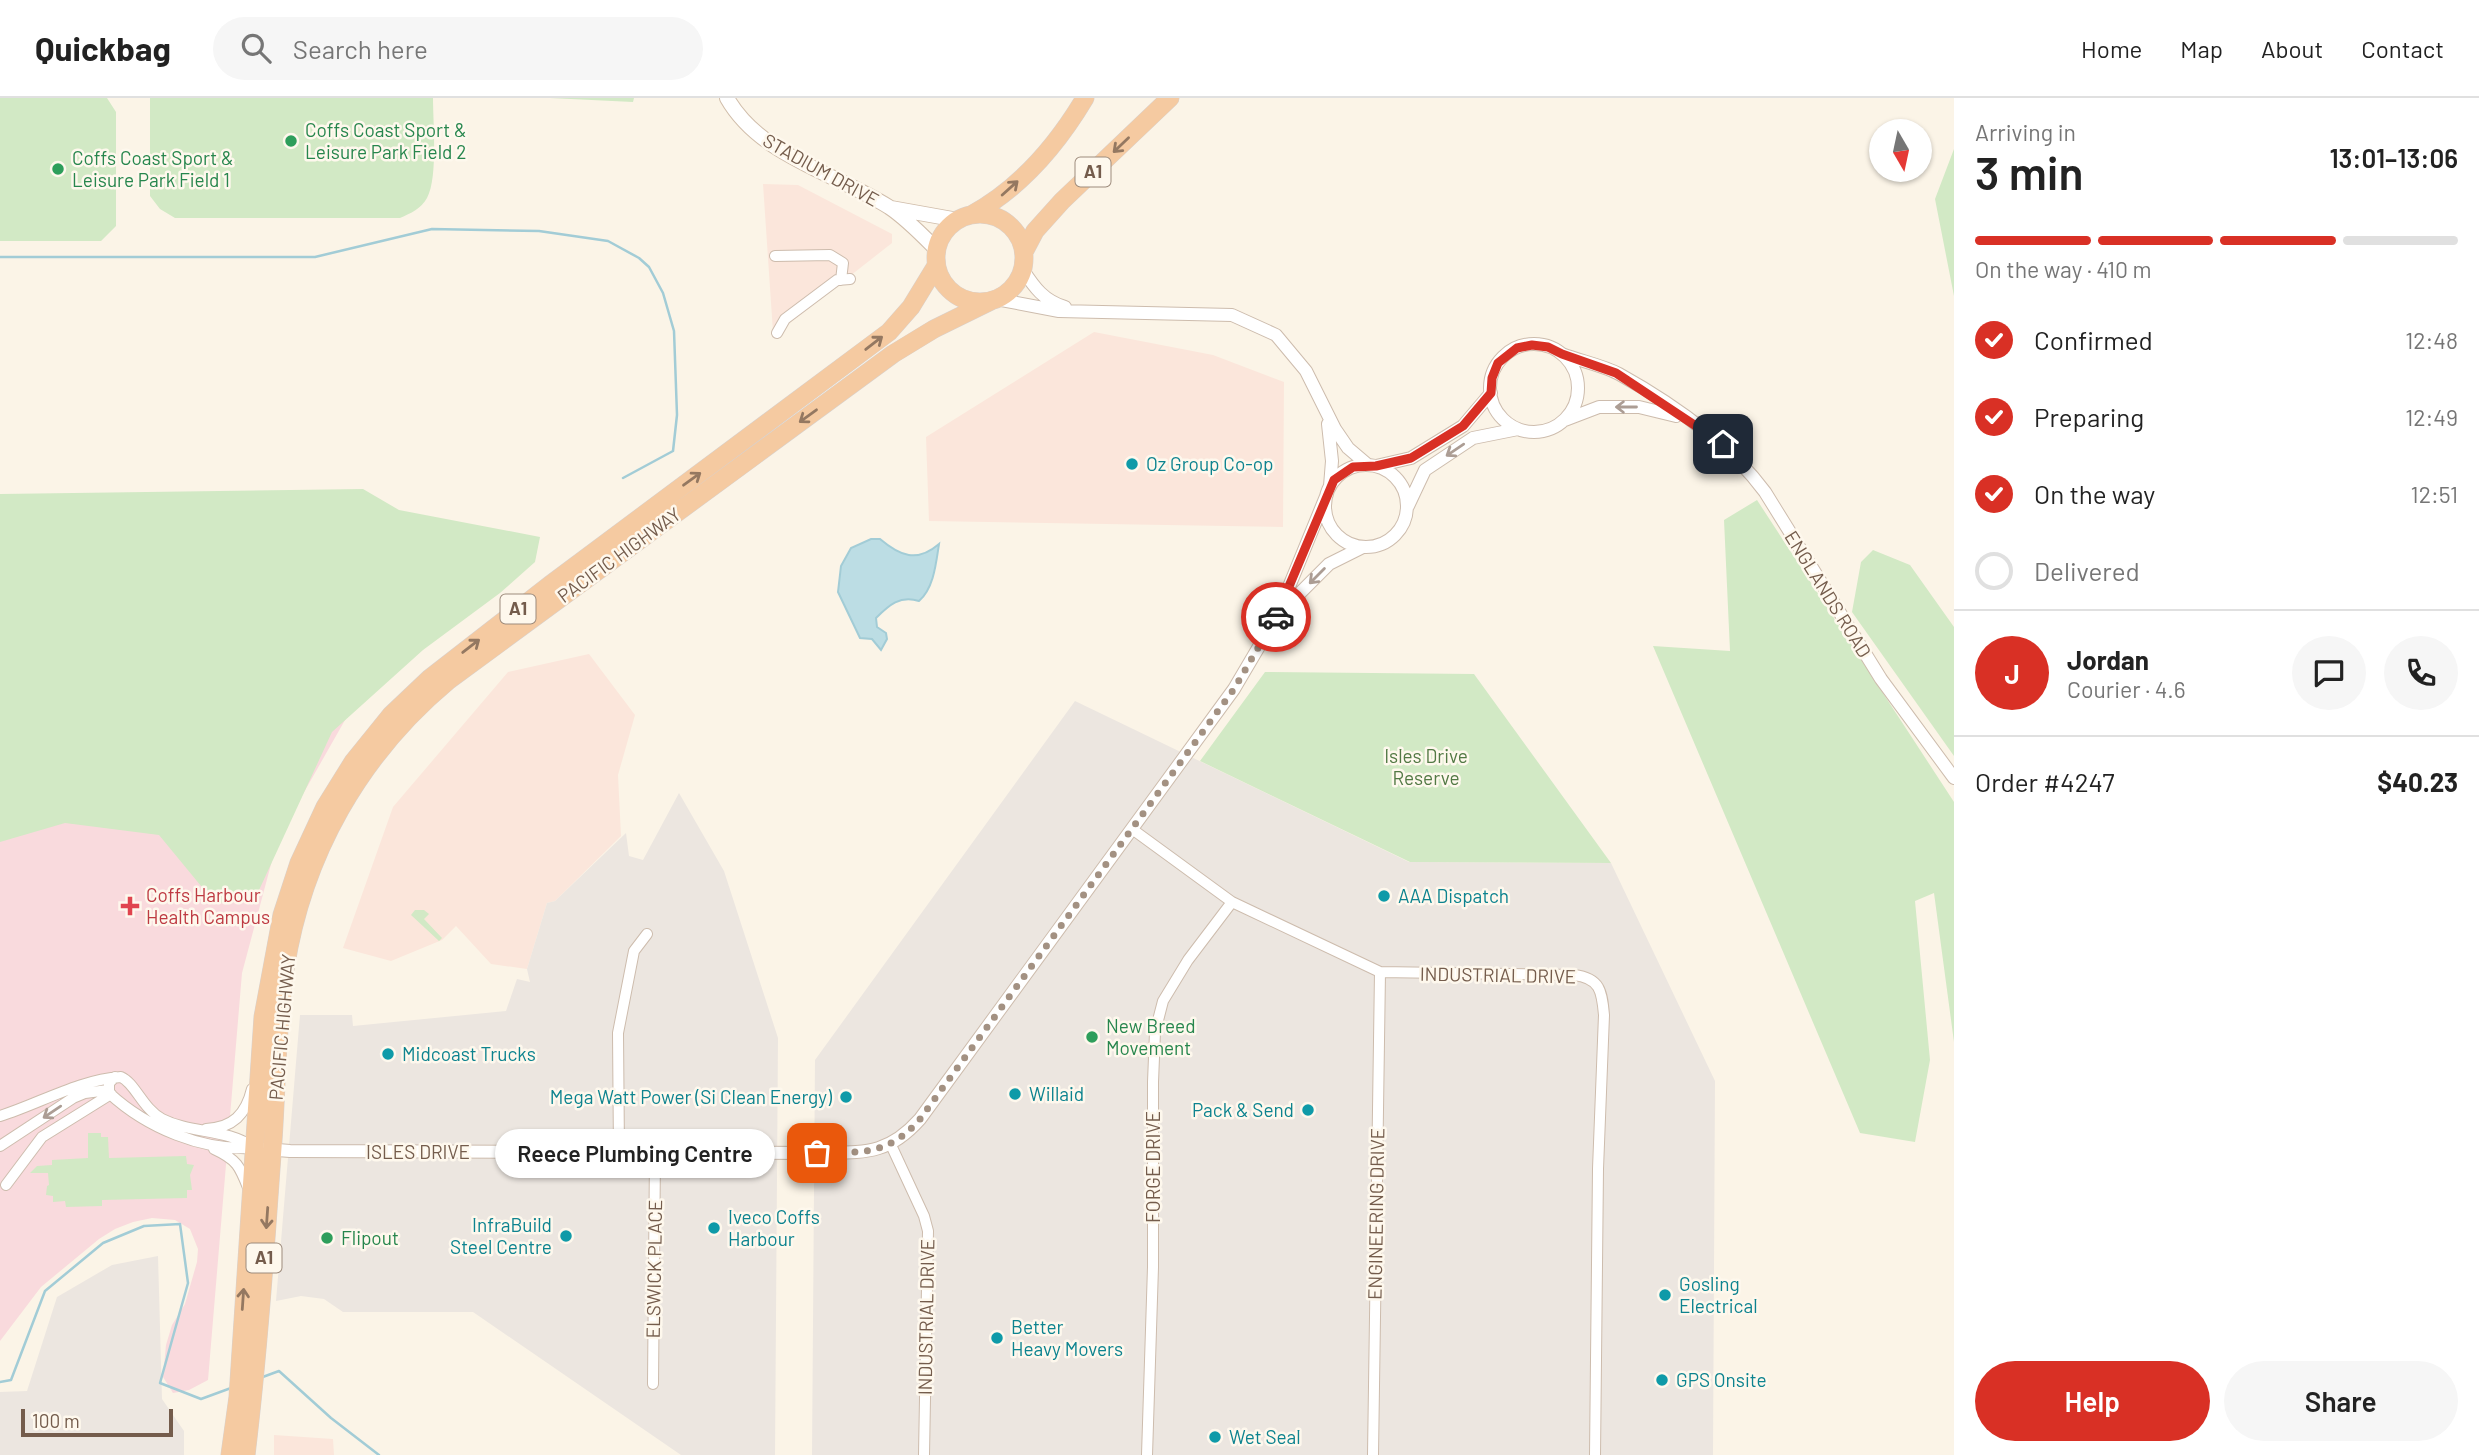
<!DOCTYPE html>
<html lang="en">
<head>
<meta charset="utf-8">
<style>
	body { margin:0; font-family:Barlow,sans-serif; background:#f6f6f6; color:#222; height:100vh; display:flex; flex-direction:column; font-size:26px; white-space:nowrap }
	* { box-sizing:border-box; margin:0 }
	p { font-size:23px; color:#767676 }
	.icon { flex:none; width:38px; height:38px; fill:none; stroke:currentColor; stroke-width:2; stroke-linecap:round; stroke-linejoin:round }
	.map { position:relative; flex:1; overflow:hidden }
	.side { display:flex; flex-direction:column; background:#fff; width:525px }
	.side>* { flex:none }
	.needle { width:46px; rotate:171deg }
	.controls { position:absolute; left:1869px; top:21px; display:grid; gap:14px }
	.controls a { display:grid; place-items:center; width:63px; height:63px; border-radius:50%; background:#fff; box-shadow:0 2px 5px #0004; font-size:35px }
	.scale { position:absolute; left:21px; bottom:18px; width:152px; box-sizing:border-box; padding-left:7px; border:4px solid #745c4c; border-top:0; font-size:19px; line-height:24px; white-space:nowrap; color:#745c4c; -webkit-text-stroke:5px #fef8ed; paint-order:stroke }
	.pin { position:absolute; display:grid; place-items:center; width:60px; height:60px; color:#fff; margin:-30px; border-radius:14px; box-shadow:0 4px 10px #0006 }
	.courier { position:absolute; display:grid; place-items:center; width:70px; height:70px; margin:-35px; border:5px solid #d93025; border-radius:50%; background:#fff; color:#222; box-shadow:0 2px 9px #0007 }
	.bubble { position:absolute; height:49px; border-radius:24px; background:#fff; box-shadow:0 2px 5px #0004; font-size:23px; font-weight:600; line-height:49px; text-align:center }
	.overview em { font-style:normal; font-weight:600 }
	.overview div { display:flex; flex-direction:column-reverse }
	.overview { display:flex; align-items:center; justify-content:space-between; height:119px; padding:0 21px }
	h1 { font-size:46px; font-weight:600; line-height:52px }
	.bar { display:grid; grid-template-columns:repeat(4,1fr); gap:10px 7px; align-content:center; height:84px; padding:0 21px }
	.bar i { height:9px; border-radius:5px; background:#e0e0e0 }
	.bar .on { background:#d93025 }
	.bar p { grid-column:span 4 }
	.line { display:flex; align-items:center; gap:18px; padding:0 21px; border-top:2px solid #e0e0e0 }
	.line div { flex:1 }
	.round { display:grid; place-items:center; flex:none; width:74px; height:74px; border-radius:37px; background:#f6f6f6 }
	ol { padding:0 21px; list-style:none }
	li { display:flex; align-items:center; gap:21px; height:77px }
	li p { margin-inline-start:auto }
	li .icon { padding:7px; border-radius:50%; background:#d93025; color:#fff; stroke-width:4 }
	li:last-child { color:#767676 }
	li i { width:38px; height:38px; border:4px solid #e0e0e0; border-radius:50% }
	.cta { display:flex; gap:14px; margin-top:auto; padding:14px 21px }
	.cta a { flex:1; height:80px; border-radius:42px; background:#d93025; color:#fff; font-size:28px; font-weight:600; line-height:80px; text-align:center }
	.cta a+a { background:#f6f6f6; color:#222 }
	header { display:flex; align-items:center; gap:42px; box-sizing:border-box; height:98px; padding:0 35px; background:#fff; border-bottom:2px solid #e0e0e0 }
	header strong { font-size:33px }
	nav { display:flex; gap:38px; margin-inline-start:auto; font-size:24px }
	.search { width:490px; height:63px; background:#f6f6f6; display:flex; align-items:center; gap:18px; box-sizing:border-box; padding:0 24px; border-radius:38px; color:#767676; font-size:26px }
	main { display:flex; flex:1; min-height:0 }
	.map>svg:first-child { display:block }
	.commercial { fill:#fbe6db }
	.industrial { fill:#ece6e0 }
	.medical { fill:#f9dadd }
	.green { fill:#d2e9c5 }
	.water { fill:#bcdde4; stroke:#a2ccd6; stroke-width:2 }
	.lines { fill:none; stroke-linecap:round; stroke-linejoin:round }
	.stream { stroke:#a2ccd6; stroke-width:2.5 }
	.minor-casing { stroke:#cdbcad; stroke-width:12 }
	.tertiary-casing { stroke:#cdbcad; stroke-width:14 }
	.secondary-casing { stroke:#d0bdaa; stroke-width:16 }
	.trunk-casing { stroke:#d8d1cd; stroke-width:19 }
	.minor { stroke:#fff; stroke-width:10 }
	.tertiary { stroke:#fff; stroke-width:12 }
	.secondary { stroke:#fff; stroke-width:14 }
	.trunk { stroke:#f5caa1; stroke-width:18 }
	.oneway { stroke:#947861 }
	.oneway2 { stroke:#ac9d94 }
	.done { stroke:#a39182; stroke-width:7; stroke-dasharray:0 12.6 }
	.route { stroke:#d93025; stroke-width:9 }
	.leisure-dot { fill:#2e9e5b; stroke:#fef8ed; stroke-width:2.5 }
	.culture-dot { fill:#0f9aa8; stroke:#fef8ed; stroke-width:2.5 }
	.health-dot { fill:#e0444e; stroke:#fef8ed; stroke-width:2.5 }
	.labels { text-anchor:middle; stroke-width:5; stroke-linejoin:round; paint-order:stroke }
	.shield { fill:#fef8ed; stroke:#9d8b7c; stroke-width:2 }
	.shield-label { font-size:18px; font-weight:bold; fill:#745c4c }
	.leisure-label { font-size:19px; fill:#27864d; stroke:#fef8ed; text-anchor:start }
	.street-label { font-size:19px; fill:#745c4c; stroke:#fef8ed }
	.culture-label { font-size:19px; fill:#0d838f; stroke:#fef8ed; text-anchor:start }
	.park-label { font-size:19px; fill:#527944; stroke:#fef8ed }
	.health-label { font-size:19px; fill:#be3a42; stroke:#fef8ed; text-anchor:start }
</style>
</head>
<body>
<header>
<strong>Quickbag</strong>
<div class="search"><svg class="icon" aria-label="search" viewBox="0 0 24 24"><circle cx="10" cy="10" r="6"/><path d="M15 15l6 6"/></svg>Search here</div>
<nav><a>Home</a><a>Map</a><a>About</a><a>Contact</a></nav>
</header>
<main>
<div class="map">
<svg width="1954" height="1357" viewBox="0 0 1954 1357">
	<rect width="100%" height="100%" fill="#fbf4e7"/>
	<path class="commercial" d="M 763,86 L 798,87 L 892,136 L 892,145 L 790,225 L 773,234 Z
		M 1094,234 L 1213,257 L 1284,284 L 1283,429 L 929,423 L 926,339 Z
		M 589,556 L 635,617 L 618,677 L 621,738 L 555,803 L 547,805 L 527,871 L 491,866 L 456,828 L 442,842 L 391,863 L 343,850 L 393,709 L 508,574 Z
		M 274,1337 L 333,1341 L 334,1357 L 274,1357 Z"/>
	<path class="industrial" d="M 1075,603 L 1409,764 L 1611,765 L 1715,983 L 1713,1357 L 812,1357 L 815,962 Z
		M 679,695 L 724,773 L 778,940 L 775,1357 L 681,1357 L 473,1214 L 343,1214 L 324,1201 L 301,1198 L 276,1203 L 300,917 L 352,917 L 353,928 L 506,913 L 517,881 L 530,884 L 527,871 L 547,805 L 555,803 L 626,735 L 629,758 L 643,762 Z
		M 158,1158 L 162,1301 L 184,1333 L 184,1357 L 0,1357 L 0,1294 L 27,1293 L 57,1199 L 112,1167 Z"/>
	<path class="medical" d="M 0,413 L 353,608 L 278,740 L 242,875 L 208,1282 L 189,1292 L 173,1295 L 163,1279 L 166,1247 L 172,1227 L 185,1206 L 197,1164 L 198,1151 L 190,1131 L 175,1122 L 152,1120 L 133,1124 L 115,1131 L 99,1141 L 41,1189 L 0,1243 Z"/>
	<path class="green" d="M 0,0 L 107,0 L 116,14 L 116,128 L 101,143 L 0,143 Z
		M 150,0 L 433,0 C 433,25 438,80 427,100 C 421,111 411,115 400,120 L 175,120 L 160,111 L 150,98 Z
		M 550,0 L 634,0 L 633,4 Z
		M 1954,51 L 1954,198 L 1935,101 Z
		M 363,391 L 399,412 L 540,439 L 535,464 L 500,495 L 423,552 L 332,634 L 254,803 L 215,805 L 159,737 L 65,725 L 0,744 L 0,396 Z
		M 1757,402 L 1954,704 L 1954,944 L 1934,795 L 1915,803 L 1930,962 L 1915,1044 L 1860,1035 L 1653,548 L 1730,553 L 1724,422 Z
		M 1873,452 L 1910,467 L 1954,529 L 1954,658 L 1852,514 L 1861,464 Z
		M 1265,574 L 1474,576 L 1611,765 L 1410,764 L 1200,663 Z
		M 415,812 L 424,812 L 429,816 L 424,821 L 442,840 L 439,843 L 411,817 Z
		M 88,1035 L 101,1035 L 101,1039 L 108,1039 L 109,1060 L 186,1058 L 187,1066 L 194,1067 L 190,1077 L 192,1092 L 187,1092 L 187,1100 L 102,1102 L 102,1108 L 66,1109 L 65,1103 L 53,1104 L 53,1098 L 46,1097 L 47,1088 L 49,1087 L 48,1075 L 30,1075 L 37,1068 L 52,1067 L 52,1062 L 88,1060 Z"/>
	<path class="water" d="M 871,441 L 880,441 C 900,458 917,465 939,446 C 936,465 934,490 919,503 C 900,497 889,507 876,520 L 877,529 L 886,535 L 887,541 L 881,552 L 872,541 L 860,540 L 838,494 L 841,468 L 851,450 Z"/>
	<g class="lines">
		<path class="stream" d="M 0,159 L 315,159 L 432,131 L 539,133 L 608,143 L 639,160 L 649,169 L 663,195 L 674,233 L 677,317 L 673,353 L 623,380
			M 260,1280 L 279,1273 L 331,1320 L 379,1357
			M 0,1284 L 11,1282 L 45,1193 L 103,1145 L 144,1128 L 180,1126 L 188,1185 L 160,1285 L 201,1301 L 231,1290"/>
		<g class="minor-casing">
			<path id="minor" d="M 775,158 L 830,157 L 843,165 L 841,182
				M 777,235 L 785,221 L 837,182 L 850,181
				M 1132,731 L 1232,804 L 1380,874 L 1574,877 C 1600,880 1602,893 1604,917 L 1598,1071 L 1595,1357
				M 115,979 L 109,985 L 109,995 C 147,1030 202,1053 254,1050
				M 0,1018 C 41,1005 78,982 121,979 C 135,985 143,1011 162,1021 C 191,1036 227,1030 254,1050
				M 206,1031 C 233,1030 246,1016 252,991
				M 891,1047 L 924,1118 L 928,1133 L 924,1357
				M 0,1048 L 73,1000 L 85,995 L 108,992
				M 214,1051 C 238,1062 240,1069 249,1092
				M 619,1055 L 618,935 L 634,853 L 647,836
				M 6,1087 L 42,1039 L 111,996
				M 653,1286 L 655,1056
				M 1147,1357 L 1153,1169 L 1153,984 L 1155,934 L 1163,903 L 1188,862 L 1232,804
				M 1373,1357 L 1380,874"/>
		</g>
		<g class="tertiary-casing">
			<path id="tertiary" d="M 1023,172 C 1034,189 1044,203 1065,209
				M 996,201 L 1059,213 L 1232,217 L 1276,237 L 1306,273 L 1335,331 L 1348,350 L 1368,367
				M1490 290a44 44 0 1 1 88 0a44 44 0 1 1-88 0Z
				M 1562,256 C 1580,263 1602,267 1619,276 C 1673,306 1728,344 1765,394 L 1881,581 L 1954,680
				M 1565,322 L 1599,309 L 1639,309 L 1676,318
				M 1328,326 L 1332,363 L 1330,388
				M1325 408a41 41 0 1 1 82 0a41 41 0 1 1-82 0Z
				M 1376,368 L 1411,360 L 1463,328 L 1491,295
				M 1408,408 L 1425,372 L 1473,340 L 1518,331
				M 1282,513 L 1329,466 L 1363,449
				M 265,1051 L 290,1053 L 817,1055 C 863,1054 887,1058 920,1021 L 1234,591 L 1277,518 L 1327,396"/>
		</g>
		<g class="secondary-casing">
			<path id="secondary" d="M 727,0 C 760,58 835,75 889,109 C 907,121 922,137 937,152
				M 891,110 L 958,122"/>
		</g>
		<g class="trunk-casing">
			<path id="trunk" d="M936 160a44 44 0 1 1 88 0a44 44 0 1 1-88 0Z
				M 971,117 C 1019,91 1057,47 1085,0
				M 1024,154 L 1035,133 L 1062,103 L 1170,0
				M 230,1357 L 238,1299 L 263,919 L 282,817 L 299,765 L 325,709 L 353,664 L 391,617 L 430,580 L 551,486 L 889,234 L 911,209 L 936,168
				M 246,1357 C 258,1257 265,1156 272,1056 C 277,994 276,932 285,871 C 303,756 360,656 449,582 L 893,256 L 934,231 L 991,203"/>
		</g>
		<use href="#minor" class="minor"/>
		<use href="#tertiary" class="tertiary"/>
		<use href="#secondary" class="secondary"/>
		<use href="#trunk" class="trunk"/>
	</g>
	<defs><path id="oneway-shaft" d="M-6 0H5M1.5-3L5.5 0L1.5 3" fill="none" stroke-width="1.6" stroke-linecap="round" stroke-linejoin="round" transform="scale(1.75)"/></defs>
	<g class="oneway">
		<use href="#oneway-shaft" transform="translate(1121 47) rotate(136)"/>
		<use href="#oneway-shaft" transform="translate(1010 90) rotate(-42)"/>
		<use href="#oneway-shaft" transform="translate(874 245) rotate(-38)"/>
		<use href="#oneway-shaft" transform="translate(808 318) rotate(144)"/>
		<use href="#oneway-shaft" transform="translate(692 381) rotate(-36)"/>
		<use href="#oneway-shaft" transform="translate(471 548) rotate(-38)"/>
		<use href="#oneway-shaft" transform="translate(267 1120) rotate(94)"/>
		<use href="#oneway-shaft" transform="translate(243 1201) rotate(-86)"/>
	</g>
	<g class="oneway2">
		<use href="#oneway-shaft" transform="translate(1626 309) rotate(180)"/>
		<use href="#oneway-shaft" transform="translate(1455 352) rotate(146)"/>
		<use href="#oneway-shaft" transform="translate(1317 478) rotate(135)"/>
		<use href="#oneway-shaft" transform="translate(52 1014) rotate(146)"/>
	</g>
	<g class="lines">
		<path class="done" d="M 817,1055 C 862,1054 888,1058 920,1021 L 1234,591 L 1276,519"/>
		<path class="route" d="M 1276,519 L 1334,382 L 1353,369 L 1376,368 L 1411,360 L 1463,328 L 1491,295 L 1492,280 L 1498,265 L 1517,250 L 1532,247 L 1548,249 L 1562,256 L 1616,275 L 1723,346"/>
	</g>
	<g class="leisure-dot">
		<circle cx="291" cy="43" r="7"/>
		<circle cx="58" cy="71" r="7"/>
		<circle cx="1092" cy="939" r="7"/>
		<circle cx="327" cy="1140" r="7"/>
	</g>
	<g class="culture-dot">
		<circle cx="1132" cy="366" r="7"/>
		<circle cx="1384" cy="798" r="7"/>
		<circle cx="388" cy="956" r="7"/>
		<circle cx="1015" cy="996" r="7"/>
		<circle cx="846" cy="999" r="7"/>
		<circle cx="1308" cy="1012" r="7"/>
		<circle cx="714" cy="1130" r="7"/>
		<circle cx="566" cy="1138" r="7"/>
		<circle cx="1665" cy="1197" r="7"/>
		<circle cx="997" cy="1240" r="7"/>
		<circle cx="1662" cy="1282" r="7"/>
		<circle cx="1215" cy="1339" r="7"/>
	</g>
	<path class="health-dot" d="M126.5 797.5h7v7h7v7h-7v7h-7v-7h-7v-7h7z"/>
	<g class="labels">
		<g class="shield">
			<rect x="1075.5" y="59.5" width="35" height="29" rx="5"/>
			<rect x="500.5" y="496.5" width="35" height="29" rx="5"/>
			<rect x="246.5" y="1145.5" width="35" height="29" rx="5"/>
		</g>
		<g class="shield-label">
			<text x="1093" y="80">A1</text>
			<text x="518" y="517">A1</text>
			<text x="264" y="1166">A1</text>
		</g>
		<g class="leisure-label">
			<text x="305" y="39">Coffs Coast Sport &amp;<tspan x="305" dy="22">Leisure Park Field 2</tspan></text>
			<text x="72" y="67">Coffs Coast Sport &amp;<tspan x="72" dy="22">Leisure Park Field 1</tspan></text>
			<text x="1106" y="935">New Breed<tspan x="1106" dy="22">Movement</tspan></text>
			<text x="341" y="1147">Flipout</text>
		</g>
		<g class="street-label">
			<text transform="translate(821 72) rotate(29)" y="7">STADIUM DRIVE</text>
			<text transform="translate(619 457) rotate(-36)" y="7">PACIFIC HIGHWAY</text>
			<text transform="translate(1828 496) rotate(58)" y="7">ENGLANDS ROAD</text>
			<text transform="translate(1498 877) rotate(1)" y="7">INDUSTRIAL DRIVE</text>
			<text transform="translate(282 929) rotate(-85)" y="7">PACIFIC HIGHWAY</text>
			<text x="418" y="1061">ISLES DRIVE</text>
			<text transform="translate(1153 1069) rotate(-90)" y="7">FORGE DRIVE</text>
			<text transform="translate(1376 1116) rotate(-89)" y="7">ENGINEERING DRIVE</text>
			<text transform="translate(654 1171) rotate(-89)" y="7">ELSWICK PLACE</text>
			<text transform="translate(926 1219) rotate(-89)" y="7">INDUSTRIAL DRIVE</text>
		</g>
		<g class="culture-label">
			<text x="1146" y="373">Oz Group Co-op</text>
			<text x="1398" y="805">AAA Dispatch</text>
			<text x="402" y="963">Midcoast Trucks</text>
			<text x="1029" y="1003">Willaid</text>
			<text x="832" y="1006" text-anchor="end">Mega Watt Power (Si Clean Energy)</text>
			<text x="1294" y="1019" text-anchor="end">Pack &amp; Send</text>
			<text x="728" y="1126">Iveco Coffs<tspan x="728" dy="22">Harbour</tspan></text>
			<text x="552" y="1134" text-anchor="end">InfraBuild<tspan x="552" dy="22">Steel Centre</tspan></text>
			<text x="1679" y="1193">Gosling<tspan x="1679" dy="22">Electrical</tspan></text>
			<text x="1011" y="1236">Better<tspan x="1011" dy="22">Heavy Movers</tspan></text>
			<text x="1676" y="1289">GPS Onsite</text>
			<text x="1229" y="1346">Wet Seal</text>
		</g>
		<g class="park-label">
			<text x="1426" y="665">Isles Drive<tspan x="1426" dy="22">Reserve</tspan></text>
		</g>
		<g class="health-label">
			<text x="146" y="804">Coffs Harbour<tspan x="146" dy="22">Health Campus</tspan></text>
		</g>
	</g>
</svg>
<div class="controls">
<a><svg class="needle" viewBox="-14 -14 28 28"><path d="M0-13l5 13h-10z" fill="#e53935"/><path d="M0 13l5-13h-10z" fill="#767676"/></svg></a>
</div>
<div class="scale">100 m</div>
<div class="pin" style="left:817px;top:1055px;background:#ea580c"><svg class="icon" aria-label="bag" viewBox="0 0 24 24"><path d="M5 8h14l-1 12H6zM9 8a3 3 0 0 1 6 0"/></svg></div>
<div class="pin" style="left:1723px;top:346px;background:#1f2937"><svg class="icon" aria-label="home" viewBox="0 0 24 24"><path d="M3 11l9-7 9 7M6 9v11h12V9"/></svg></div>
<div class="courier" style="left:1276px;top:519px"><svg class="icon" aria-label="car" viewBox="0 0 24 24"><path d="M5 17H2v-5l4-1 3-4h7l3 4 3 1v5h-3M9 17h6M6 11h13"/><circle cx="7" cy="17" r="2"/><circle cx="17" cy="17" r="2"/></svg></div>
<div class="bubble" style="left:495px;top:1031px;width:280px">Reece Plumbing Centre</div>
</div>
<section class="side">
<div class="overview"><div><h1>3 min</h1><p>Arriving in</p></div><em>13:01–13:06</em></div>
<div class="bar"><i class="on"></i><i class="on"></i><i class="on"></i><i></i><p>On the way · 410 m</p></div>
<ol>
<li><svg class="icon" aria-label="check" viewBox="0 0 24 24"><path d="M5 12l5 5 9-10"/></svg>Confirmed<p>12:48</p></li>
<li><svg class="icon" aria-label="check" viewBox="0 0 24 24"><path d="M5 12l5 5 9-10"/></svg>Preparing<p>12:49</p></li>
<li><svg class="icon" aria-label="check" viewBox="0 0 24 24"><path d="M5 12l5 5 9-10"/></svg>On the way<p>12:51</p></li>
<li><i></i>Delivered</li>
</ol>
<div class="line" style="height:126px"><b class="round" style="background:#d93025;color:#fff">J</b><div><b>Jordan</b><p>Courier · 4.6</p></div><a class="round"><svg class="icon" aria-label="chat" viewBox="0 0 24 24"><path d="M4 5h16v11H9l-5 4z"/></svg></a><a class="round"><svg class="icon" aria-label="phone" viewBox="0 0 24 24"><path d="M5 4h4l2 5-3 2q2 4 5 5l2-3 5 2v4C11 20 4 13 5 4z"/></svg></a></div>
<div class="line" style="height:91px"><div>Order #4247</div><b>$40.23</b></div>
<div class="cta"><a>Help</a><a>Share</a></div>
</section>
</main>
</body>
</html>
